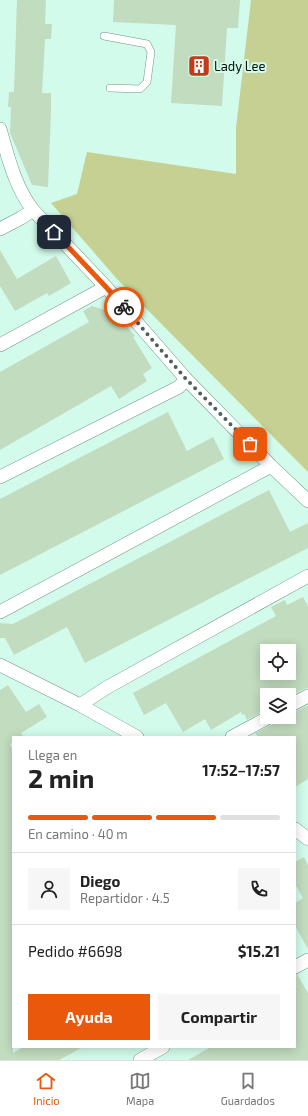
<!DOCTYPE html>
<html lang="es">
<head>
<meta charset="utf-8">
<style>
	body { margin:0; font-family:"Exo 2",sans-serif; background:#f6f6f6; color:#222; height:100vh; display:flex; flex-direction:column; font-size:15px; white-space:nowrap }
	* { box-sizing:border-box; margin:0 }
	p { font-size:13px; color:#767676 }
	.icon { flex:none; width:22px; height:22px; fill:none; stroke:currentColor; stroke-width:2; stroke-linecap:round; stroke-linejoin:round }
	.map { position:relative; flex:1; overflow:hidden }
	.sheet { position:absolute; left:12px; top:736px; width:284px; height:312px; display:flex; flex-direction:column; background:#fff; border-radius:0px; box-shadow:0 2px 10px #0003 }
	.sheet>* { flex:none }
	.fabs { position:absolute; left:260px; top:644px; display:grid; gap:8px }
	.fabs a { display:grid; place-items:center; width:36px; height:36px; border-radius:0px; background:#fff; box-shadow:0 2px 10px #0003; font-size:20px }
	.pin { position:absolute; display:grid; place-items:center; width:34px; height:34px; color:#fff; margin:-17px; border-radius:8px; box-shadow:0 2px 6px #0006 }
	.courier { position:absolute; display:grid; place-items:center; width:40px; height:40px; margin:-20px; border:3px solid #ea580c; border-radius:50%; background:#fff; color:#222; box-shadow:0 1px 5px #0007 }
	.summary em { font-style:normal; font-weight:700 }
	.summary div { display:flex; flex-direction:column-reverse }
	.summary { display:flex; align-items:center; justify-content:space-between; height:68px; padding:0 16px }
	h1 { font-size:26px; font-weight:700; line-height:30px }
	.bar { display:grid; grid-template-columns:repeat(4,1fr); gap:6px 4px; align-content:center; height:48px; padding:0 16px }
	.bar i { height:5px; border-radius:3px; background:#e0e0e0 }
	.bar .on { background:#ea580c }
	.bar p { grid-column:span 4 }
	.line { display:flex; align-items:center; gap:10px; padding:0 16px; border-top:1px solid #e0e0e0 }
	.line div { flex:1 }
	.round { display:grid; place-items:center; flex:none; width:42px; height:42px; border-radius:0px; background:#f6f6f6 }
	.primary-button { display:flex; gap:8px; margin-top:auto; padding:8px 16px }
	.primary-button a { flex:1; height:46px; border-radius:0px; background:#ea580c; color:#fff; font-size:16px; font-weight:700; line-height:46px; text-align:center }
	.primary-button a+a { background:#f6f6f6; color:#222 }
	.menu { display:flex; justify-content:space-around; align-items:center; height:56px; border-top:1px solid #e0e0e0; background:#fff; font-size:11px; color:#767676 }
	.menu a { display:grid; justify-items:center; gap:2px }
	.menu .on { color:#ea580c }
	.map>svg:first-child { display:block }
	.green { fill:#c5d092 }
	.building { fill:#c2dcbf; fill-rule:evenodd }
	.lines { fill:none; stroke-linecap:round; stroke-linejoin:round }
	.lane-casing { stroke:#6e9586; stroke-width:8 }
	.street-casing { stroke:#6e9586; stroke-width:14 }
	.lane { stroke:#fff; stroke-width:7 }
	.street { stroke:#fff; stroke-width:13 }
	.done { stroke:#4b6259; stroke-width:4; stroke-dasharray:0 7.2 }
	.route { stroke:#ea580c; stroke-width:5 }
	.labels { text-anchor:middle; stroke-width:4; stroke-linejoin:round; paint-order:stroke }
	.poi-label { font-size:13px; fill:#03100b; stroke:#d2fbeb; text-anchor:start }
</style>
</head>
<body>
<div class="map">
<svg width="308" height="1060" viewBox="0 0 308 1060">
	<rect width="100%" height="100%" fill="#d2fbeb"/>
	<path class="green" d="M 251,0 L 308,0 L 308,472 L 117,279 L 51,203 L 77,194 L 87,152 L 236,174 L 236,128 Z"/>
	<path class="building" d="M 17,0 L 46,0 L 45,24 L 52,24 L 51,39 L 45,39 L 42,93 L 51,93 L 51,110 L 48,187 L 32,185 L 10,133 L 11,107 L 8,107 L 9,92 L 14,92 Z
		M 114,0 L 240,0 L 238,28 L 227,28 L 222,106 L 171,103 L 176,25 L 113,22 Z
		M 0,250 L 17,279 L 56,256 L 71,283 L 49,296 L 47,293 L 15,311 L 0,286 Z
		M 92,306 L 111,312 L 119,318 L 135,336 L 133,337 L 152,368 L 143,374 L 147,381 L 119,399 L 111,386 L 0,450 L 0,372 L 89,322 L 83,311 Z
		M 168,412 L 187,451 L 213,437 L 224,459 L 0,575 L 0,499 Z
		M 269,490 L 290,532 L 308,523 L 308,548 L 85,663 L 67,627 L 14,655 L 5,638 L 0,638 L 0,623 L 13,624 Z
		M 303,597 L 308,606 L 308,688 L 304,689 L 289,697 L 289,695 L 267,695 L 267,709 L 247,720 L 244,714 L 242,715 L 241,712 L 211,730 L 205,719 L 183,732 L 166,703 L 144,715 L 133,693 L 276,616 L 271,607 L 285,600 L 287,605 ZM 267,651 L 289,651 L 289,673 L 267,673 Z
		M 8,685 L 26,712 L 39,704 L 47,717 L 21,733 L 23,736 L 21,737 L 13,737 L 13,742 L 10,744 L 13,750 L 13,1053 L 23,1047 L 83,1047 L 59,1060 L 0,1060 L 0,690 Z
		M 308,705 L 308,779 L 295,787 L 295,737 L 258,737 L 255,733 L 273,724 L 276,721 L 277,717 L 289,717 L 289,714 L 293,713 Z
		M 304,857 L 308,865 L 308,949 L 295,926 L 295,903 L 303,898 L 295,884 L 295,862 Z
		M 297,974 L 308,993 L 308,1060 L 188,1060 L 211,1047 L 295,1047 L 295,975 Z"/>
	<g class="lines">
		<g class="lane-casing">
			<path id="lane" d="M 104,36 L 147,44 L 151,52 L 147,82 L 140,89 L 110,88"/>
		</g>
		<g class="street-casing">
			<path id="street" d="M 0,129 C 8,157 15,187 33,210 L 106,287 L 186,379 L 271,466 L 308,501
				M 0,229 L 21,218 L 33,210
				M 0,345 L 106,287
				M 0,477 L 179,387 L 186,379
				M 0,612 L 271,466
				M 0,665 L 80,705 L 137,737
				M 80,705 L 106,688 L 308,576
				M 289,706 L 308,696
				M 232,737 L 269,717
				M 295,829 L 308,839
				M 295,967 L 308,960
				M 140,1060 L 163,1047"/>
		</g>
		<use href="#lane" class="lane"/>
		<use href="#street" class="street"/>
	</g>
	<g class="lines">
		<path class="done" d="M 124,307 L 186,379 L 250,444"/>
		<path class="route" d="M 54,232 L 106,287 L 124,307"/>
	</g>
	<defs>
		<g id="building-square" transform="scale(1.15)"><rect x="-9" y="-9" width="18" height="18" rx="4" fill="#c43b17" stroke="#d2fbeb"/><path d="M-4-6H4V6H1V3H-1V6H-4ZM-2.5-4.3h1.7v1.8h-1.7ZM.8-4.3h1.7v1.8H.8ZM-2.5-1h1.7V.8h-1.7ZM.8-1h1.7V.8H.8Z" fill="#fff"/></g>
	</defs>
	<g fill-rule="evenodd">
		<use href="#building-square" x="199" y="66"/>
	</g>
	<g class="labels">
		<g class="poi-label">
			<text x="214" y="71">Lady Lee</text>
		</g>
	</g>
</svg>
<div class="fabs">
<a><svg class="icon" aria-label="locate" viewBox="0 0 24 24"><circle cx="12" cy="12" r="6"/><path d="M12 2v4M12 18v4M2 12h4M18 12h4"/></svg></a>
<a><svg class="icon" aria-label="layers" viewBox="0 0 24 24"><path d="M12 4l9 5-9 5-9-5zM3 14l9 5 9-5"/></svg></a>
</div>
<div class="pin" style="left:250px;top:444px;background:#ea580c"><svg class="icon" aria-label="bag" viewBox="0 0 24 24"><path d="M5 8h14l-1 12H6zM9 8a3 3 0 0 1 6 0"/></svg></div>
<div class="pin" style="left:54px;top:232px;background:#1f2937"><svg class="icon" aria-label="home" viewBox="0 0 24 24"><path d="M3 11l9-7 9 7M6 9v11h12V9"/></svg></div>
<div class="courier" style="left:124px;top:307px"><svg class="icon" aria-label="bike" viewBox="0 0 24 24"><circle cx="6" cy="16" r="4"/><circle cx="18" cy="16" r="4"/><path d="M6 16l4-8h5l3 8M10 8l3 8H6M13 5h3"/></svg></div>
<section class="sheet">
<div class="summary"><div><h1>2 min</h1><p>Llega en</p></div><em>17:52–17:57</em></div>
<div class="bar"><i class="on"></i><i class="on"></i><i class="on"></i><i></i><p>En camino · 40 m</p></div>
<div class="line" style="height:72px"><a class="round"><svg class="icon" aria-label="person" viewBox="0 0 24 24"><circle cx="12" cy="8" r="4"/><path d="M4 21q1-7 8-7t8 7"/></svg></a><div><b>Diego</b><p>Repartidor · 4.5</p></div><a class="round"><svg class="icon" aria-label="phone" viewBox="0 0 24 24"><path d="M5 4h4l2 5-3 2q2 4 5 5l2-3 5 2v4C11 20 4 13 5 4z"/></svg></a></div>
<div class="line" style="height:52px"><div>Pedido #6698</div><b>$15.21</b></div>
<div class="primary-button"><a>Ayuda</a><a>Compartir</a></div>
</section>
</div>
<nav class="menu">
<a class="on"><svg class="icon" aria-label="home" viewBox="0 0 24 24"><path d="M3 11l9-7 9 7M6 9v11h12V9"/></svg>Inicio</a>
<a><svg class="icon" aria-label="map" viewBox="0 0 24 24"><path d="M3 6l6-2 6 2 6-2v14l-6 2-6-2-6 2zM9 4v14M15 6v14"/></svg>Mapa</a>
<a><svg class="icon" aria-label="saved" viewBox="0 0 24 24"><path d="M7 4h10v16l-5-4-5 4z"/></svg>Guardados</a>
</nav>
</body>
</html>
